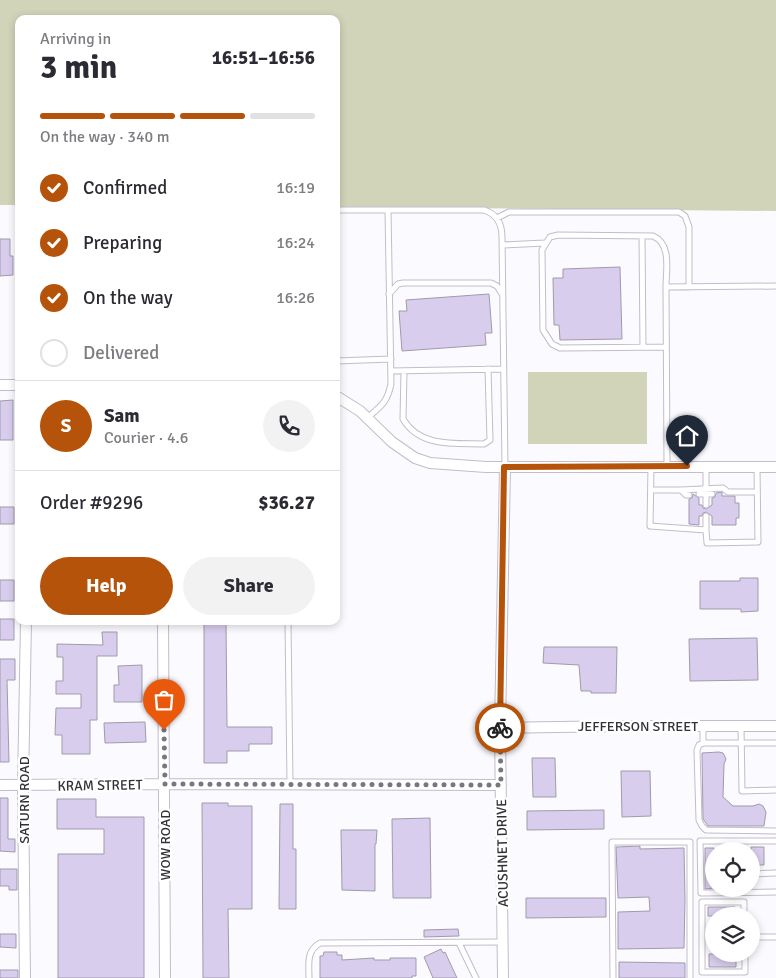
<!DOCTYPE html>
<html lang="en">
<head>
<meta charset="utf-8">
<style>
	body { margin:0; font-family:Signika,sans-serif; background:#f2f2f3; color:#2b2b33; height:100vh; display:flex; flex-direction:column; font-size:19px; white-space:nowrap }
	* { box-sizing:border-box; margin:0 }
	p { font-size:16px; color:#7c7c81 }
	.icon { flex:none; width:28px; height:28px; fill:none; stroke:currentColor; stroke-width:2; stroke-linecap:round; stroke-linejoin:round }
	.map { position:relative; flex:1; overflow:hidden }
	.drawer { position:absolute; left:15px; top:15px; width:325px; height:610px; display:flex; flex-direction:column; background:#fff; border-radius:10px; box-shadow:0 2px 8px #0003 }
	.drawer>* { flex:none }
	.controls { position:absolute; left:705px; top:842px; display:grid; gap:10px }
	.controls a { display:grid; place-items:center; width:55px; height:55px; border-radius:50%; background:#fff; box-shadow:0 2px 8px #0003; font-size:25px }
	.pin { position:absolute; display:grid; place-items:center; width:42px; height:42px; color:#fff; margin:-51px -21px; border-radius:50% 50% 50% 0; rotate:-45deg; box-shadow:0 0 5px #0007 }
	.pin .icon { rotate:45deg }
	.courier { position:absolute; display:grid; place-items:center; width:50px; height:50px; margin:-25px; border:4px solid #b45309; border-radius:50%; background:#fff; color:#222; box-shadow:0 1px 6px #0007 }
	.summary em { font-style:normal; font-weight:700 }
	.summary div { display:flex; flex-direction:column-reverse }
	.summary { display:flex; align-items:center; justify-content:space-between; height:85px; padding:0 25px }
	h1 { font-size:32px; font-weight:700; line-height:38px }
	.bar { display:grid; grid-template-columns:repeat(4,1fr); gap:8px 5px; align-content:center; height:60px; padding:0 25px }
	.bar i { height:6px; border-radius:4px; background:#e1e1e2 }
	.bar .active { background:#b45309 }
	.bar p { grid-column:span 4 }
	.line { display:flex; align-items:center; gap:12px; padding:0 25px; border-top:1px solid #e1e1e2 }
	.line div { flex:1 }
	.round { display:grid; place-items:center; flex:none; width:52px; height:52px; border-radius:26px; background:#f2f2f3 }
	ol { padding:0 25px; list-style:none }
	li { display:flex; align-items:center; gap:15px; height:55px }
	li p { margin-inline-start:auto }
	li .icon { padding:5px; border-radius:50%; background:#b45309; color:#fff; stroke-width:4 }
	li:last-child { color:#7c7c81 }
	li i { width:28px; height:28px; border:2px solid #e1e1e2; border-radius:50% }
	.button { display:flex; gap:10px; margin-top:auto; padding:10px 25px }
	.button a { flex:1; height:58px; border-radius:30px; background:#b45309; color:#fff; font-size:20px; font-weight:700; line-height:58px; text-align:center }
	.button a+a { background:#f2f2f3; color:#2b2b33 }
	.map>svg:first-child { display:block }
	.green { fill:#d1d4b8 }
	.building { fill:#d8cded; stroke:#a09bab }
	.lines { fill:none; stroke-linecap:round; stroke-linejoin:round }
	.service-casing { stroke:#c2bccc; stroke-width:7 }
	.minor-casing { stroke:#c2bccc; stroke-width:12 }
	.service { stroke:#fff; stroke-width:5 }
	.minor { stroke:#fff; stroke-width:10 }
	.done { stroke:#79777d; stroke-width:5; stroke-dasharray:0 9 }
	.route { stroke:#b45309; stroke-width:6 }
	.labels { text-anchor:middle; stroke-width:5; stroke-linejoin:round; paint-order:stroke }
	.street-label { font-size:14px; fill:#333138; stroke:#fff }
</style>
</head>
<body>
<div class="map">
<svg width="776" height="978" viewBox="0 0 776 978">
	<rect width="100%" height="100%" fill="#fbfafe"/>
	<path class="green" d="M 0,0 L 776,0 L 776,211 L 336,207 L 336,19 L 19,19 L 19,205 L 0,205 Z
		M 528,372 L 647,372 L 647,444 L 528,444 Z"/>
	<path class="building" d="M 0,239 L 10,239 L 10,256 L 13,256 L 13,275 L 0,276 Z
		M 620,267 L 622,339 L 560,340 L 559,325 L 554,325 L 553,278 L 563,278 L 563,269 Z
		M 489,294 L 492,333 L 485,333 L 486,345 L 402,351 L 399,311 L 407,311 L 406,300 Z
		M 13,400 L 13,440 L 0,440 L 0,401 Z
		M 722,492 L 722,496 L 735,496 L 735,503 L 739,503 L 739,518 L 736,518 L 736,525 L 712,525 L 712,516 L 706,512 L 703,513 L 702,516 L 699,516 L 699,525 L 689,524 L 689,499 L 692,498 L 693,494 L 699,498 L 699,505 L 702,505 L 703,508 L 706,509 L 712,505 L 712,498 L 715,497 L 716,493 Z
		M 0,507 L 14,507 L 14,524 L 0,524 Z
		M 740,578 L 758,578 L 758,611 L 741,612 L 741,609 L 700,609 L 700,581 L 740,581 Z
		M 0,580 L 14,580 L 14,601 L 0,601 Z
		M 0,619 L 14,619 L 14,640 L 0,640 Z
		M 204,621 L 226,621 L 227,727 L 272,727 L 272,744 L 249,744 L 249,751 L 227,751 L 227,763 L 204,763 Z
		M 102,632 L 117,632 L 117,656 L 97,656 L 97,720 L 90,720 L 90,754 L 62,754 L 62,735 L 55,735 L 56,708 L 81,708 L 81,694 L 56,694 L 56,681 L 63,681 L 63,657 L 57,657 L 57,644 L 103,645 Z
		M 757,638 L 758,680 L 690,681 L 689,639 Z
		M 544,647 L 617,647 L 616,693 L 591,693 L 591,691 L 581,691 L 579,665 L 543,663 Z
		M 0,659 L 15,659 L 15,680 L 7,680 L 9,762 L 0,762 Z
		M 142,665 L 142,702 L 114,702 L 114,685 L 119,685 L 118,666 Z
		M 145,722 L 146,742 L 105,743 L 104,723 Z
		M 719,752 L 723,753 L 726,759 L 724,764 L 723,797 L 733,806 L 753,806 L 759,804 L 763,806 L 766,812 L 764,826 L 708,826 L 706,823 L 703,819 L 702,753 Z
		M 532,758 L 555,758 L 556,797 L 533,797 Z
		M 621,771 L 650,771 L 651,816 L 622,817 Z
		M 0,798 L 8,798 L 8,839 L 15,839 L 15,852 L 0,851 Z
		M 57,799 L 96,799 L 96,817 L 144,817 L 144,978 L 58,978 L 58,854 L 104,854 L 104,829 L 57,829 Z
		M 202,803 L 228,803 L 228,806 L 252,806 L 252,909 L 228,909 L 229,978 L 203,978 Z
		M 280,804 L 293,804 L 293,849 L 296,849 L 296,909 L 279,909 Z
		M 604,810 L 604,829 L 527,830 L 527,811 Z
		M 430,818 L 431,898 L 393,898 L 392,819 Z
		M 341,830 L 377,830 L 376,844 L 375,844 L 375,891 L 342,890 Z
		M 640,846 L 640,849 L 684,848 L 685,899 L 684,948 L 618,949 L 618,912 L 650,911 L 649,897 L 618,898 L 616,847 Z
		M 751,847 L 764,847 L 764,865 L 751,865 Z
		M 705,848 L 714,848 L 714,888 L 705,889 Z
		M 0,869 L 17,869 L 17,890 L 9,890 L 9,886 L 0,886 Z
		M 526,898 L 606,898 L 606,917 L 526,918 Z
		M 708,907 L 735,907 L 735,916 L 708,916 Z
		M 458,929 L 459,936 L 424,937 L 424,930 Z
		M 0,934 L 16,934 L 16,948 L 0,947 Z
		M 441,949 L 443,953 L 445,952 L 457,978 L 433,978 L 424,957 Z
		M 324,952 L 337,952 L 337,955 L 342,955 L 342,960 L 374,958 L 374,960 L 390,960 L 390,958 L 416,958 L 416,976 L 412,976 L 412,978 L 320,978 L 320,956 L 323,956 Z
		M 709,954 L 736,954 L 736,967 L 709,967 Z
		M 619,962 L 685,963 L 685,978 L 619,978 Z
		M 0,970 L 18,970 L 18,978 L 0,978 Z"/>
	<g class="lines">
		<g class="service-casing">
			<path id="service" d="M 336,210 L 484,210 C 497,214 502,224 502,237 L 505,467
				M 497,218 L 509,212 L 679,212 L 685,216 L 689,227 L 689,287
				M 642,236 L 643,347
				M 502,245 L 545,243
				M 666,287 C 666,271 672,244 653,236 L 558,235 L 550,237 L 542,250 L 543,330 L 552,344 L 560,348 L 666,347
				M 389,294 L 398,284 L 403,283 L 491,283 L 497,286 L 502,294
				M 336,361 L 391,359
				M 391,371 L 503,369
				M 404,371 L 403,419 C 420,448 456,443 484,444 L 490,440 L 488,369
				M 367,418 C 381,406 387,403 391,384 L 388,210
				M 667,466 L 666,287 L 776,286
				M 651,467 L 650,526 L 706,530 L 706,516
				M 651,490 L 681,490
				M 699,494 L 712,494
				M 689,495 L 686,495 L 681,490 L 723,488 L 728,492 L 757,492
				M 706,505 L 706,467
				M 706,530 L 707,543 L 758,542 L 757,467
				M 288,621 L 290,784
				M 703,726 L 703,743 L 776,743
				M 741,726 L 742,791 L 776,790
				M 703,743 L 699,745 L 697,750 L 699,820 L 702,826 L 706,830 L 776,831
				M 776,841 L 700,841 L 701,893 L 776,892
				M 751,874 L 776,873
				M 744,916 L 744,902 L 702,902 L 702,972 L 745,972 L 745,954
				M 751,937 L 776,937
				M 459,943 L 476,978
				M 309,978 C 309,964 306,951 320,943 L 502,942
				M 613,978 L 612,842 L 690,842 L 690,978"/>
		</g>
		<g class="minor-casing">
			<path id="minor" d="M 0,385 L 19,385
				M 336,396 L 360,411 L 392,442 L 415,458 L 430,463 L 486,467 L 776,467
				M 163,621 L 165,978
				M 500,728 L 626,726 L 776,726
				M 0,785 L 165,784 L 501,785
				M 25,978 L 23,785 L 26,621
				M 503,978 L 500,728 L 505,467"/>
		</g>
		<use href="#service" class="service"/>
		<use href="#minor" class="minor"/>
	</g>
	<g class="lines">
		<path class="done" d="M 164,730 L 165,784 L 501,785 L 500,728"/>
		<path class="route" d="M 500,728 L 504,467 L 687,466"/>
	</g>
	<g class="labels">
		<g class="street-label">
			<text x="638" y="731">JEFFERSON STREET</text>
			<text transform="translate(100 785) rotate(-1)" y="5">KRAM STREET</text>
			<text transform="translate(24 800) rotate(-90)" y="5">SATURN ROAD</text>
			<text transform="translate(165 845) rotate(-90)" y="5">WOW ROAD</text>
			<text transform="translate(502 853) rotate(-91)" y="5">ACUSHNET DRIVE</text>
		</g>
	</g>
</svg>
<div class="controls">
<a><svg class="icon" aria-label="locate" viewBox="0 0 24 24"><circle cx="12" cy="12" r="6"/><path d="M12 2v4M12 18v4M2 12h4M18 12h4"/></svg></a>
<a><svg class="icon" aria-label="layers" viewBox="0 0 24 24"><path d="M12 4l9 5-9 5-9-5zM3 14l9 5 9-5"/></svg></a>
</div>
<div class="pin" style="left:164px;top:730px;background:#ea580c"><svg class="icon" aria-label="bag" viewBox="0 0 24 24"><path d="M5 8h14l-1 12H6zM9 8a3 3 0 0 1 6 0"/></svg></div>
<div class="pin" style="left:687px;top:466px;background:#1f2937"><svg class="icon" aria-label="home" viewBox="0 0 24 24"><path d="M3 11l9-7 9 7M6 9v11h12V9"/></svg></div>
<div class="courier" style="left:500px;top:728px"><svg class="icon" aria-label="bike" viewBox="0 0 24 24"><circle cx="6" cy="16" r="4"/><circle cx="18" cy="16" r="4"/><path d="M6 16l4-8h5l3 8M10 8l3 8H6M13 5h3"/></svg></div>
<section class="drawer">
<div class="summary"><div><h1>3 min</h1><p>Arriving in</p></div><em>16:51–16:56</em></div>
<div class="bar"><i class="active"></i><i class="active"></i><i class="active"></i><i></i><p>On the way · 340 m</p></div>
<ol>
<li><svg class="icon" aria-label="check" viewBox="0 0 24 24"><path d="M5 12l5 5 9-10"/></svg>Confirmed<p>16:19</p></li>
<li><svg class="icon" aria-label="check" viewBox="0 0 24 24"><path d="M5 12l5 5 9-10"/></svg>Preparing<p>16:24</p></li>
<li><svg class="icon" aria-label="check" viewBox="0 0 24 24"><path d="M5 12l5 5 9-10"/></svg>On the way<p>16:26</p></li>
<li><i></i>Delivered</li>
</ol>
<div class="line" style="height:90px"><b class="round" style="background:#b45309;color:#fff">S</b><div><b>Sam</b><p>Courier · 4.6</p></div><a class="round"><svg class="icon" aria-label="phone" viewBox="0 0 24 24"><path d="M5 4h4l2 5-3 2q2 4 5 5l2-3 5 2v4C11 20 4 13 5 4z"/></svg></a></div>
<div class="line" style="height:65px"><div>Order #9296</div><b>$36.27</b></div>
<div class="button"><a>Help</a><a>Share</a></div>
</section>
</div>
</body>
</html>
